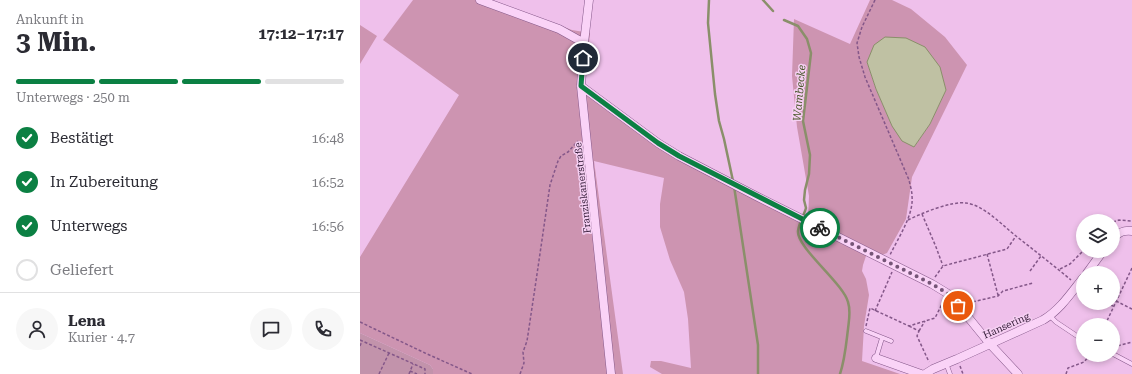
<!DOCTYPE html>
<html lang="de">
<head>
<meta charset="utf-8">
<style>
	body { margin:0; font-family:"Roboto Serif",serif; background:#f7f7f7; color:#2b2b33; height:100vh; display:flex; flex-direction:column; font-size:15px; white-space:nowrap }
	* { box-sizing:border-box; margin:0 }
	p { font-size:13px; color:#7c7c81 }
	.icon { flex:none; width:22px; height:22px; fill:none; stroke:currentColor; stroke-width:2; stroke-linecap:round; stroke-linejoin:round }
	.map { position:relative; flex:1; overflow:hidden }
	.side { display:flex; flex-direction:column; background:#fff; width:360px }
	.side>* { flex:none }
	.controls { position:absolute; left:716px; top:214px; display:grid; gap:8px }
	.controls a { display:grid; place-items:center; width:44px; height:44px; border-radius:50%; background:#fff; box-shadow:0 2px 6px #0003; font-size:20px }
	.pin { position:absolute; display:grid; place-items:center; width:34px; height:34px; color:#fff; margin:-17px; border:2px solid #fff; border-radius:50%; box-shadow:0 1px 4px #0007 }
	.courier { position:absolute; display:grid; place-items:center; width:40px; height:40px; margin:-20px; border:3px solid #0b8043; border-radius:50%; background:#fff; color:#222; box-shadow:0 1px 5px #0007 }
	.headline em { font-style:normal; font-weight:700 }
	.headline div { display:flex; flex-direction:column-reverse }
	.headline { display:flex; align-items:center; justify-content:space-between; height:68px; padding:0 16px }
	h1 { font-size:26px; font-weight:700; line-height:30px }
	.bar { display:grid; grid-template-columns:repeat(4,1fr); gap:6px 4px; align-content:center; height:48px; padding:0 16px }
	.bar i { height:5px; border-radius:3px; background:#e1e1e2 }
	.bar .selected { background:#0b8043 }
	.bar p { grid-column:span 4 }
	.line { display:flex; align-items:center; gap:10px; padding:0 16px; border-top:1px solid #e1e1e2 }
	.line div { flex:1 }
	.round { display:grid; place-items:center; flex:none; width:42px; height:42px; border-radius:21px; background:#f7f7f7 }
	ol { padding:0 16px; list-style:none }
	li { display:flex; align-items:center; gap:12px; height:44px }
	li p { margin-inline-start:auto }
	li .icon { padding:4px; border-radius:50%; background:#0b8043; color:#fff; stroke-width:4 }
	li:last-child { color:#7c7c81 }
	li i { width:22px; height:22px; border:2px solid #e1e1e2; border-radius:50% }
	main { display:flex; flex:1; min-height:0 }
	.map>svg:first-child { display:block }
	.green { fill:#cd94b1; fill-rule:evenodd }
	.cemetery { fill:#c293ab }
	.water { fill:#bfc1a3; stroke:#8a8f6a }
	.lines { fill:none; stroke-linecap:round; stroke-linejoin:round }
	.stream { stroke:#8a8f6a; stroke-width:2.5 }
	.lane-casing { stroke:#845789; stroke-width:5 }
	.street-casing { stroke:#845789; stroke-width:9 }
	.path { stroke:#845789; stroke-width:1.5; stroke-dasharray:3 2; stroke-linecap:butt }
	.lane { stroke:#fad3f7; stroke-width:4 }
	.street { stroke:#fad3f7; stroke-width:8 }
	.done { stroke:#755577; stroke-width:4; stroke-dasharray:0 7.2 }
	.route { stroke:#0b8043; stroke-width:5 }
	.labels { text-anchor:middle; stroke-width:3; stroke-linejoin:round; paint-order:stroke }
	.street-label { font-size:10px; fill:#341c38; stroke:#f6d0f3 }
	.water-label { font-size:11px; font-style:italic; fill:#4a582b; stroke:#f6d0f3 }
</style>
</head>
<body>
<main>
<section class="side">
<div class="headline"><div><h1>3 Min.</h1><p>Ankunft in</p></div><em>17:12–17:17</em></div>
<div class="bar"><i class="selected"></i><i class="selected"></i><i class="selected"></i><i></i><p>Unterwegs · 250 m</p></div>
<ol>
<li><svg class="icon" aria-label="check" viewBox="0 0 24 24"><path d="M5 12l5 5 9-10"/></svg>Bestätigt<p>16:48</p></li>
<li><svg class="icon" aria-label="check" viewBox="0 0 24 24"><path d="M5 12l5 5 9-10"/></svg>In Zubereitung<p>16:52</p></li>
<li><svg class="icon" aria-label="check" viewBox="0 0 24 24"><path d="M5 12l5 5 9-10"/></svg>Unterwegs<p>16:56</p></li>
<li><i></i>Geliefert</li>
</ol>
<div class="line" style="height:72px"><a class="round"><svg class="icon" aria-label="person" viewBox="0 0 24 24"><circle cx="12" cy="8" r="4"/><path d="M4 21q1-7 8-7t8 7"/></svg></a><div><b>Lena</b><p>Kurier · 4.7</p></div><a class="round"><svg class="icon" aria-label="chat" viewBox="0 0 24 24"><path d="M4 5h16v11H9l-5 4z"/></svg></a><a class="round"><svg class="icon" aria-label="phone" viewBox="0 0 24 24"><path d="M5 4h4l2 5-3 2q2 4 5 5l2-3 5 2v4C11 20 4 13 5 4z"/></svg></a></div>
</section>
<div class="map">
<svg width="772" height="374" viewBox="0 0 772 374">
	<rect width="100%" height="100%" fill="#efc0eb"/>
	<path class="green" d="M 53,0 L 131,0 L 212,30 L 230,33 L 225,84 L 312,149 L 448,219 L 449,196 L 437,127 L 432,76 L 434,19 L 490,44 L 510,0 L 532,0 L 551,9 L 585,37 L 607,65 L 552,177 L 546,219 L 527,253 L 522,255 L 508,250 L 503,265 L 502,271 L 506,279 L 509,295 L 504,326 L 502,361 L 540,374 L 302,374 L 290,367 L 291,361 L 301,361 L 331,368 L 328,319 L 324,292 L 310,260 L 300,227 L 300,204 L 304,178 L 234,161 L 263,374 L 73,374 L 73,369 L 70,365 L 0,333 L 0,257 L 99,95 L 23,40 ZM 507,62 L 586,90 L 570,124 L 554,147 L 532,126 L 516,89 Z
		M 0,25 L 17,36 L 0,64 Z"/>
	<path class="cemetery" d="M 0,333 L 70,365 L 73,369 L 73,374 L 0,374 Z"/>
	<path class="water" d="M 525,37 L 546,38 L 565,47 L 580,67 L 586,90 L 570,124 L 554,147 L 542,141 L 532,126 L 516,89 L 507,62 L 514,45 Z"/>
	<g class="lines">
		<path class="stream" d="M 349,0 L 348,23 L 355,94 L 359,121 L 364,139 L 373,181
			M 403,0 L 413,11
			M 424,20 L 438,26 L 447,39 L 451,53 L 443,121 L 450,155 L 449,174 L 445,190 L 444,200 L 446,208 C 444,215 439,223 438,231 C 436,247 483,283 488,302 C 491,311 489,320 488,329 C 486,345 485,359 480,374
			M 374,186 L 398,345 L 398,374"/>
		<g class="lane-casing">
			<path id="lane" d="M 690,316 L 696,322 L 723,340
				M 506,331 L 531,341
				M 753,354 L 772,364
				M 516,358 L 522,338
				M 586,363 L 590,374"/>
		</g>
		<g class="street-casing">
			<path id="street" d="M 120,0 L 199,29 L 224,43
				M 229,0 L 224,43 L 221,86 L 251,374
				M 221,86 L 298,143 L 319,156 L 396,196 L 572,284 L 590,295 L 630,344 L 658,374
				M 753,238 C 759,232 764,230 772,231
				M 727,273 L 743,251
				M 516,358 L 561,374
				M 565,374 L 573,369 L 597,359 L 683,320 C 700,310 711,293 723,278"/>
		</g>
		<path class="path" d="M 515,0 L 502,27 L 497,43 L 499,57 L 505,77 L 549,180 C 550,185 552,191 552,196 C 554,215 538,238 530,255
			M 562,214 L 576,247 L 583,266
			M 548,220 C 562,213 591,201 606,203 C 624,205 643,226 656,236 C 675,251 693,265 711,280
			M 753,222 L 759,220 L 772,221
			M 627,254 L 638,295
			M 700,269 L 710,264 L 723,251
			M 670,271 L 681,256
			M 575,277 L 583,266 L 647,249 L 656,236
			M 756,301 L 772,309
			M 608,303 L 638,296 L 643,291 L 673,283
			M 746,303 L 753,306
			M 515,311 L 532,272
			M 0,322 L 65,353 L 112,374
			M 745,325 L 772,268
			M 506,326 L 510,308 L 549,326 L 575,318 L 584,300
			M 549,326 L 559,331 L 557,336 L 569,362
			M 559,331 L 565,321
			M 0,340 L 65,369 L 65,374
			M 0,346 L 2,341
			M 753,347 L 772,342
			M 600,366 L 603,374
			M 50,371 L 57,374
			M 19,374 L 29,353
			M 49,374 L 53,364
			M 160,374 L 164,363 L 163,352 L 167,341 L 176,281 L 190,185 L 198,161 L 201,156 L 208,152 L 218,141
			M 706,374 L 708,368 L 724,362 L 730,355"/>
		<use href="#lane" class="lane"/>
		<use href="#street" class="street"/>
	</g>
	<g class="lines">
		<path class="done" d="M 460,228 L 572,284 L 590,295 L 598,306"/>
		<path class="route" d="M 223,58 L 221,86 L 298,143 L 319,156 L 460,228"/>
	</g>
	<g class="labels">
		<g class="street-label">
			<text transform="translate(222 188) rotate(-96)" y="4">Franziskanerstraße</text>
			<text transform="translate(646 325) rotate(-24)" y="4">Hansering</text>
		</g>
		<g class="water-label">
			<text transform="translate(439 93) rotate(-85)" y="4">Wambecke</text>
		</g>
	</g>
</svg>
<div class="controls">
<a><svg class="icon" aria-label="layers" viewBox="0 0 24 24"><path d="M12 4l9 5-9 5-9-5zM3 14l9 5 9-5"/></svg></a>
<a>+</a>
<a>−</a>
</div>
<div class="pin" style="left:598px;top:306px;background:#ea580c"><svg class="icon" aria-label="bag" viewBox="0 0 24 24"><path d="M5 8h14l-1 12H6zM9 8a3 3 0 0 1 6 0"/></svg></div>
<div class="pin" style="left:223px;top:58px;background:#1f2937"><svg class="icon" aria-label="home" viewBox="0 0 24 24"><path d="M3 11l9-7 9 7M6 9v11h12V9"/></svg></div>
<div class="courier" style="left:460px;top:228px"><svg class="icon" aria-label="bike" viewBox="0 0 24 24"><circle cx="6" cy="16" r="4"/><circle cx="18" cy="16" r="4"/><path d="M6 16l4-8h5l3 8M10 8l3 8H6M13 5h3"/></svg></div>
</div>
</main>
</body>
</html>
